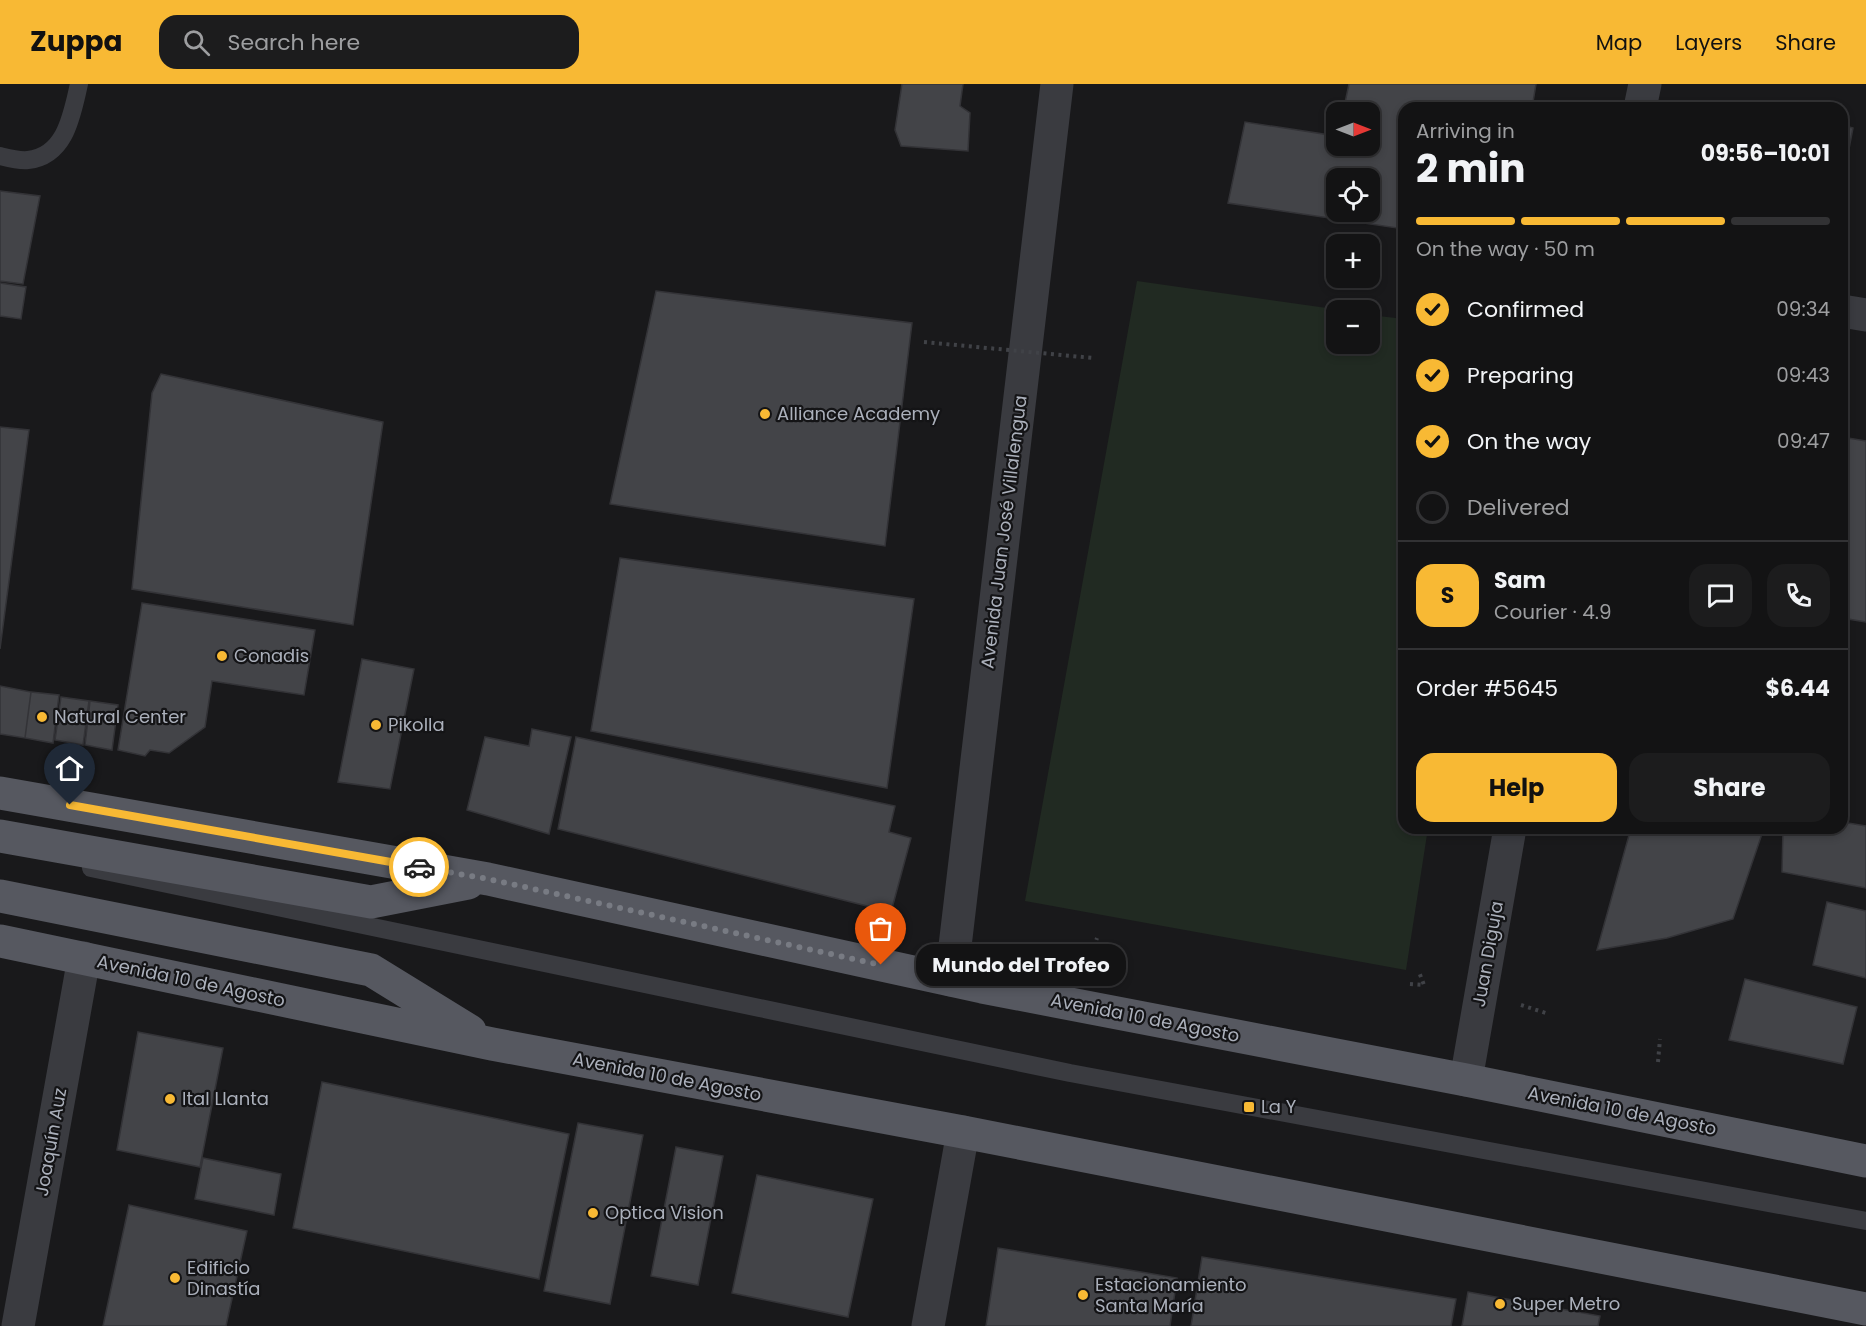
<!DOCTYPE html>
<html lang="en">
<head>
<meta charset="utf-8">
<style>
	body { margin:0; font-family:Poppins,sans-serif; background:#1c1c1d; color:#f1f3f6; height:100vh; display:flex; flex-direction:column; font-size:22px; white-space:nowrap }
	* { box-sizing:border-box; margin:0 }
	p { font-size:20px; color:#9d9ea0 }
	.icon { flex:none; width:33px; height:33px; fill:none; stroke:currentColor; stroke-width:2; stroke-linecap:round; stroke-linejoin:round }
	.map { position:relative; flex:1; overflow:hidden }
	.sheet { position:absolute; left:1398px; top:18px; width:450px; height:732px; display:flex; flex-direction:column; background:#131314; border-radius:18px; box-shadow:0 3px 9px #0003,0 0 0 2px #323234 }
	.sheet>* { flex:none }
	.needle { width:39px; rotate:90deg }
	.fabs { position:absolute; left:1326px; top:18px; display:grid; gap:12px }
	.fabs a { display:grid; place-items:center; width:54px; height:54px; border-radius:12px; background:#131314; box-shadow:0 3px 9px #0003,0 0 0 2px #323234; font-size:30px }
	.pin { position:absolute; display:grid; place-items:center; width:51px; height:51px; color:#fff; margin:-62px -26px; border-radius:50% 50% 50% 0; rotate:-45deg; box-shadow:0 0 6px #0007 }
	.pin .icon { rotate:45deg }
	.courier { position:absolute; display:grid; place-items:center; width:60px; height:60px; margin:-30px; border:4px solid #f8b934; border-radius:50%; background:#fff; color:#222; box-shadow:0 2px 8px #0007 }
	.bubble { position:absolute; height:42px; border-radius:18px; background:#131314; box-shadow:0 3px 9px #0003,0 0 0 2px #323234; font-size:20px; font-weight:700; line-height:42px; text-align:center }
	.headline em { font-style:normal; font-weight:700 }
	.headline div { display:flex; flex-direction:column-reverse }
	.headline { display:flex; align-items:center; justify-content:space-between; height:102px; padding:0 18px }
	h1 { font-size:39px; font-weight:700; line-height:45px }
	.bar { display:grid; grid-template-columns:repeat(4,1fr); gap:9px 6px; align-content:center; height:72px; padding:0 18px }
	.bar i { height:8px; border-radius:4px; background:#323234 }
	.bar .current { background:#f8b934 }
	.bar p { grid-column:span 4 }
	.line { display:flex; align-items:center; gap:15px; padding:0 18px; border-top:2px solid #323234 }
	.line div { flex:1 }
	.round { display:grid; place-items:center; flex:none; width:63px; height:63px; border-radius:18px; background:#1c1c1d }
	ol { padding:0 18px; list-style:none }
	li { display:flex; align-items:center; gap:18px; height:66px }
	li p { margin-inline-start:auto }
	li .icon { padding:6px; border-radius:50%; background:#f8b934; color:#111; stroke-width:4 }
	li:last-child { color:#9d9ea0 }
	li i { width:33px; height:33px; border:3px solid #323234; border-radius:50% }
	.button { display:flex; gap:12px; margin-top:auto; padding:12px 18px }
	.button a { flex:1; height:69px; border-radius:18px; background:#f8b934; color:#111; font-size:24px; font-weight:700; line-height:69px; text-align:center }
	.button a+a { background:#1c1c1d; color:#f1f3f6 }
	header { display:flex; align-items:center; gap:36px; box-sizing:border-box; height:84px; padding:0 30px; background:#f8b934; color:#111 }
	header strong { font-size:28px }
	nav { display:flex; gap:33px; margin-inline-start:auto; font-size:21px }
	.search { width:420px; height:54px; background:#1c1c1d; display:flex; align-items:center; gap:15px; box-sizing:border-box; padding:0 21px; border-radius:18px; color:#9d9ea0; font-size:22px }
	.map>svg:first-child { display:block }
	.green { fill:#212a22 }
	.building { fill:#434448; stroke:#333337; stroke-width:1.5; fill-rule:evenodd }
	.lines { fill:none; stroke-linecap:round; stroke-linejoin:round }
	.path { stroke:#404247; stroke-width:4; stroke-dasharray:3 4.5; stroke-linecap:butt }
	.service { stroke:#3a3b40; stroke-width:18 }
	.minor { stroke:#3a3b40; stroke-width:33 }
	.primary { stroke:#565860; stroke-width:33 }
	.path-bridge { stroke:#404247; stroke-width:4; stroke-dasharray:3 4.5; stroke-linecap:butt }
	.done { stroke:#787b83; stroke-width:6; stroke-dasharray:0 10.8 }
	.route { stroke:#f8b934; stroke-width:8 }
	.poi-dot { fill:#f8b934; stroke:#141416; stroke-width:2 }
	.labels { text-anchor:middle; stroke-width:4.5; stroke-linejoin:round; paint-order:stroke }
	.poi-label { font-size:18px; fill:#abb0bb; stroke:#141416; text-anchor:start }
	.street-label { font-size:18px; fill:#abb0bb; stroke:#141416 }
</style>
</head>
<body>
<header>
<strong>Zuppa</strong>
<div class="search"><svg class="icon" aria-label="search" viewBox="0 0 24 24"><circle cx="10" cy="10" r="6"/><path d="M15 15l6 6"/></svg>Search here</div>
<nav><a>Map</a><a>Layers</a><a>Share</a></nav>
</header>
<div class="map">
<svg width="1866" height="1242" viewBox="0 0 1866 1242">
	<rect width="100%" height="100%" fill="#19191b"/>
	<path class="green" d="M 1137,197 L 1341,226 L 1336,226 L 1336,260 L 1370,260 L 1370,231 L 1404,235 L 1404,744 L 1428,744 L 1406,886 L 1025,817 Z"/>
	<path class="building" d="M 902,0 L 963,0 L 960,22 L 970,29 L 968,67 L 901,62 L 895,46 Z
		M 1349,0 L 1536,0 L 1532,24 L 1404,24 L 1404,145 L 1228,119 L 1245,38 L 1336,52 L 1336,62 L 1370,62 L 1370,28 L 1343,28 ZM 1336,94 L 1370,94 L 1370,128 L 1336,128 Z
		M 1842,41 L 1853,44 L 1842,101 Z
		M 0,107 L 40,112 L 23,200 L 0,197 Z
		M 0,199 L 26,203 L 21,235 L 0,232 Z
		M 656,207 L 912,239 L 885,462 L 610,420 Z
		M 161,290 L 383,338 L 353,541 L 132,505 L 152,309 Z
		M 0,343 L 29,346 L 0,565 Z
		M 1842,353 L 1866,357 L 1866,538 L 1842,534 Z
		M 620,474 L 914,515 L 887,704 L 591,647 Z
		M 142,519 L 315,546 L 304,611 L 212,597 L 205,643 L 169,669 L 150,666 L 145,672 L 118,666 Z
		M 362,575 L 414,585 L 390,705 L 338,698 Z
		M 0,602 L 31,608 L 25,654 L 0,650 Z
		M 31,608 L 59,611 L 53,659 L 25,654 Z
		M 61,613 L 89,617 L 83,661 L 55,656 Z
		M 90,617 L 118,621 L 112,666 L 85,661 Z
		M 532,645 L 571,653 L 549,750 L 467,726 L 485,653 L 529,662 Z
		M 576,653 L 895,722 L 889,748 L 911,754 L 891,828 L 558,745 Z
		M 1842,738 L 1866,742 L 1866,804 L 1782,788 L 1783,744 L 1842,744 Z
		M 1631,744 L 1764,744 L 1733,835 L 1667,854 L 1597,866 Z
		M 1827,818 L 1866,827 L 1866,894 L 1813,881 Z
		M 1745,895 L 1857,923 L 1843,980 L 1729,956 Z
		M 138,948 L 223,964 L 200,1083 L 117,1066 Z
		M 322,998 L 569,1050 L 539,1195 L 293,1144 Z
		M 578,1039 L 643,1051 L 610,1220 L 544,1207 Z
		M 676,1063 L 723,1072 L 698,1201 L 651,1192 Z
		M 203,1074 L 281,1090 L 274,1131 L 195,1115 Z
		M 757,1091 L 873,1115 L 848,1233 L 732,1209 Z
		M 129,1121 L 247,1147 L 226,1242 L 103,1242 Z
		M 998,1164 L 1177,1194 L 1170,1242 L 986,1242 Z
		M 1202,1173 L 1456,1215 L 1451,1242 L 1191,1242 Z
		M 1468,1208 L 1600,1232 L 1598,1242 L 1462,1242 Z"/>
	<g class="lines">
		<path class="path" d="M 1094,863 L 1097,854
			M 1104,863 L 1106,856
			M 1410,900 L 1424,901 L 1419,888
			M 1521,921 L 1549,930
			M 1658,978 L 1660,955"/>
		<path class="service" d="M 0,72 C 8,74 19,77 28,76 C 66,72 72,30 79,0
			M 91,784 L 1070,989 L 1866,1137"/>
		<path class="minor" d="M 1640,24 L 1645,0
			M 1842,227 L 1866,231
			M 951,896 L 1057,0
			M 1466,996 L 1510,744
			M 18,1242 L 84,874
			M 928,1242 L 963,1048"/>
		<path class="primary" d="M 0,709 L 488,795 L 982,903 L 1466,996 L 1866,1077
			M 0,752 L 371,818 L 468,799
			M 0,812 L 371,886 L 470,947
			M 0,857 L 492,960 L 963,1048 L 1866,1225"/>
		<path class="path-bridge" d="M 924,258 L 1093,274"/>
	</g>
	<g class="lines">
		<path class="done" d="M 419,783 L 488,795 L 881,881"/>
		<path class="route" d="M 70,721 L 419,783"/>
	</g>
	<g class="poi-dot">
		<circle cx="765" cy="330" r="6"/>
		<circle cx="222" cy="572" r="6"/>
		<circle cx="42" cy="633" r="6"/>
		<circle cx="376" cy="641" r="6"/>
		<circle cx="170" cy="1015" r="6"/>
		<rect x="1243" y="1017" width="12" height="12" rx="3"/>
		<circle cx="593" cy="1129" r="6"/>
		<circle cx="175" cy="1194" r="6"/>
		<circle cx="1083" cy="1211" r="6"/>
		<circle cx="1500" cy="1220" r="6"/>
	</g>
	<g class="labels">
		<g class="poi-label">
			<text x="777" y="336">Alliance Academy</text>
			<text x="234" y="578">Conadis</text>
			<text x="54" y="639">Natural Center</text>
			<text x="388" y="647">Pikolla</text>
			<text x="182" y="1021">Ital Llanta</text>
			<text x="1261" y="1029">La Y</text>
			<text x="605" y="1135">Optica Vision</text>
			<text x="187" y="1190">Edificio<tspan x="187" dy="21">Dinastía</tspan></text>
			<text x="1095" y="1207">Estacionamiento<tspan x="1095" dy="21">Santa María</tspan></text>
			<text x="1512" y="1226">Super Metro</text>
		</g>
		<g class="street-label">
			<text transform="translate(1004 448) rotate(-83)" y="6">Avenida Juan José Villalengua</text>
			<text transform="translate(1488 870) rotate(-80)" y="6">Juan Diguja</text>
			<text transform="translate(191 897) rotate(12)" y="6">Avenida 10 de Agosto</text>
			<text transform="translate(1145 934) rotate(11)" y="6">Avenida 10 de Agosto</text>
			<text transform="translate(667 993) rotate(11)" y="6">Avenida 10 de Agosto</text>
			<text transform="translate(1622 1027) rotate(11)" y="6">Avenida 10 de Agosto</text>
			<text transform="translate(51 1058) rotate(-80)" y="6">Joaquín Auz</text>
		</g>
	</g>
</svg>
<div class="fabs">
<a><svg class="needle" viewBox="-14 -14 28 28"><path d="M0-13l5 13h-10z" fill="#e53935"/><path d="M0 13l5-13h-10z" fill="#9d9ea0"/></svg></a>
<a><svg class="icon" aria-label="locate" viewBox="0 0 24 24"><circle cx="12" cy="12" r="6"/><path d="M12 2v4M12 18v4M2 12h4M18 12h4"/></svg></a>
<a>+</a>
<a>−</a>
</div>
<div class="pin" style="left:881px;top:881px;background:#ea580c"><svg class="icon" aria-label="bag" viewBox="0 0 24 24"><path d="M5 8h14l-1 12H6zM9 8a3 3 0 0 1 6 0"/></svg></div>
<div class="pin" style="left:70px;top:721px;background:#1f2937"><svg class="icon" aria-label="home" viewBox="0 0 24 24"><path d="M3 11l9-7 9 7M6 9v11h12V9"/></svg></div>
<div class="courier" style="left:419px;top:783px"><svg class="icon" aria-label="car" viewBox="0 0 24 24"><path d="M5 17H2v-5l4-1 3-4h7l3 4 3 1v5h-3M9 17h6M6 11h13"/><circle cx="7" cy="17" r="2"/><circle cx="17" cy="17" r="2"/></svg></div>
<div class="bubble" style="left:916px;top:860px;width:210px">Mundo del Trofeo</div>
<section class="sheet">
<div class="headline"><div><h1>2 min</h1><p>Arriving in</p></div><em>09:56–10:01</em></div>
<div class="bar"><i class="current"></i><i class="current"></i><i class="current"></i><i></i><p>On the way · 50 m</p></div>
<ol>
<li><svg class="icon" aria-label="check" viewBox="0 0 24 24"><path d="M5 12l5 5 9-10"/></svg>Confirmed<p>09:34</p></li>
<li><svg class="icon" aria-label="check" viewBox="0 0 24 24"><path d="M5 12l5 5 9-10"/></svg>Preparing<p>09:43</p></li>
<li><svg class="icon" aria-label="check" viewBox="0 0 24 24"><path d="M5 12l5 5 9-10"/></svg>On the way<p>09:47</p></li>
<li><i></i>Delivered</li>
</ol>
<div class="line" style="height:108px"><b class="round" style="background:#f8b934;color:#111">S</b><div><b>Sam</b><p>Courier · 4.9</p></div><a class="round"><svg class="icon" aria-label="chat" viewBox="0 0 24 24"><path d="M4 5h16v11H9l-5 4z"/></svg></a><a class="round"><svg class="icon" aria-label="phone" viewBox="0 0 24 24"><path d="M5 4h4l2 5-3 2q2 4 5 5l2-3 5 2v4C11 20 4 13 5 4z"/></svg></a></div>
<div class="line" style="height:78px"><div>Order #5645</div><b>$6.44</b></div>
<div class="button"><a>Help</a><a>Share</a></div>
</section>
</div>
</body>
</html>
